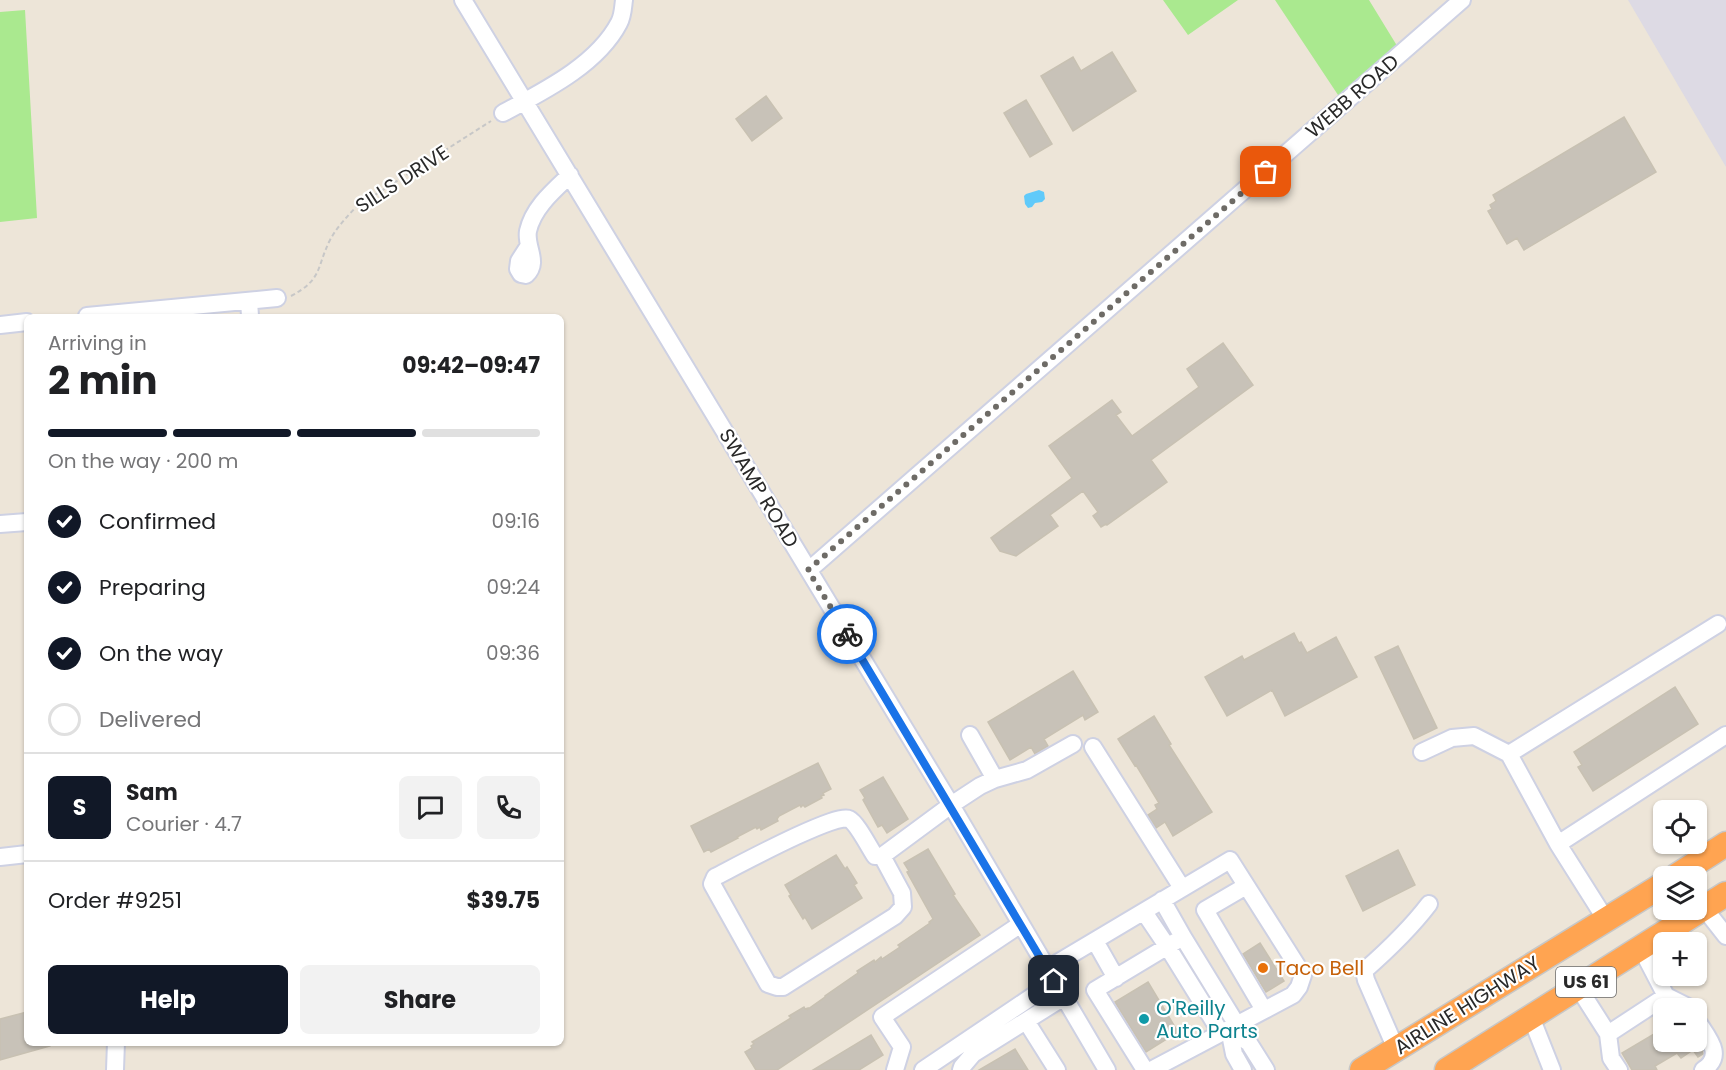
<!DOCTYPE html>
<html lang="en">
<head>
<meta charset="utf-8">
<style>
	body { margin:0; font-family:Poppins,sans-serif; background:#f2f2f2; color:#202124; height:100vh; display:flex; flex-direction:column; font-size:22px; white-space:nowrap }
	* { box-sizing:border-box; margin:0 }
	p { font-size:20px; color:#757577 }
	.icon { flex:none; width:33px; height:33px; fill:none; stroke:currentColor; stroke-width:2; stroke-linecap:round; stroke-linejoin:round }
	.map { position:relative; flex:1; overflow:hidden }
	.panel { position:absolute; left:24px; top:314px; width:540px; height:732px; display:flex; flex-direction:column; background:#fff; border-radius:9px; box-shadow:0 2px 4px #0004 }
	.panel>* { flex:none }
	.fabs { position:absolute; left:1653px; top:800px; display:grid; gap:12px }
	.fabs a { display:grid; place-items:center; width:54px; height:54px; border-radius:9px; background:#fff; box-shadow:0 2px 4px #0004; font-size:30px }
	.pin { position:absolute; display:grid; place-items:center; width:51px; height:51px; color:#fff; margin:-26px; border-radius:12px; box-shadow:0 3px 9px #0006 }
	.courier { position:absolute; display:grid; place-items:center; width:60px; height:60px; margin:-30px; border:4px solid #1a73e8; border-radius:50%; background:#fff; color:#222; box-shadow:0 2px 8px #0007 }
	.overview em { font-style:normal; font-weight:700 }
	.overview div { display:flex; flex-direction:column-reverse }
	.overview { display:flex; align-items:center; justify-content:space-between; height:102px; padding:0 24px }
	h1 { font-size:39px; font-weight:700; line-height:45px }
	.bar { display:grid; grid-template-columns:repeat(4,1fr); gap:9px 6px; align-content:center; height:72px; padding:0 24px }
	.bar i { height:8px; border-radius:4px; background:#e0e0e0 }
	.bar .selected { background:#111827 }
	.bar p { grid-column:span 4 }
	.line { display:flex; align-items:center; gap:15px; padding:0 24px; border-top:2px solid #e0e0e0 }
	.line div { flex:1 }
	.round { display:grid; place-items:center; flex:none; width:63px; height:63px; border-radius:9px; background:#f2f2f2 }
	ol { padding:0 24px; list-style:none }
	li { display:flex; align-items:center; gap:18px; height:66px }
	li p { margin-inline-start:auto }
	li .icon { padding:6px; border-radius:50%; background:#111827; color:#fff; stroke-width:4 }
	li:last-child { color:#757577 }
	li i { width:33px; height:33px; border:3px solid #e0e0e0; border-radius:50% }
	.primary-button { display:flex; gap:12px; margin-top:auto; padding:12px 24px }
	.primary-button a { flex:1; height:69px; border-radius:9px; background:#111827; color:#fff; font-size:24px; font-weight:700; line-height:69px; text-align:center }
	.primary-button a+a { background:#f2f2f2; color:#202124 }
	.map>svg:first-child { display:block }
	.industrial { fill:#dddae4 }
	.green { fill:#aae98f }
	.water { fill:#60cafa }
	.building { fill:#c8c2b8; stroke:#c8c1b2; stroke-width:1.5 }
	.lines { fill:none; stroke-linecap:round; stroke-linejoin:round }
	.minor-casing { stroke:#ced1e3; stroke-width:20 }
	.highway-casing { stroke:#c7c7c7; stroke-width:27 }
	.path { stroke:#c7c7c7; stroke-width:2; stroke-dasharray:4.5 3; stroke-linecap:butt }
	.minor { stroke:#fff; stroke-width:16 }
	.highway { stroke:#ffa451; stroke-width:24 }
	.done { stroke:#6e6b66; stroke-width:6; stroke-dasharray:0 10.8 }
	.route { stroke:#1a73e8; stroke-width:8 }
	.food-dot { fill:#e8710a; stroke:#fff; stroke-width:2 }
	.culture-dot { fill:#0f9aa8; stroke:#fff; stroke-width:2 }
	.labels { text-anchor:middle; stroke-width:4.5; stroke-linejoin:round; paint-order:stroke }
	.shield { fill:#fff; stroke:#696969; stroke-width:1.5 }
	.shield-label { font-size:18px; font-weight:bold; fill:#292929 }
	.street-label { font-size:20px; fill:#292929; stroke:#fff }
	.food-label { font-size:20px; fill:#c56008; stroke:#fff; text-anchor:start }
	.culture-label { font-size:20px; fill:#0d838f; stroke:#fff; text-anchor:start }
</style>
</head>
<body>
<div class="map">
<svg width="1726" height="1070" viewBox="0 0 1726 1070">
	<rect width="100%" height="100%" fill="#ede5d8"/>
	<path class="industrial" d="M 1628,0 L 1726,0 L 1726,167 Z"/>
	<path class="green" d="M 1163,0 L 1238,0 L 1188,35 Z
		M 1275,0 L 1369,0 L 1399,49 L 1342,101 Z
		M 25,10 L 37,218 L 0,222 L 0,12 Z"/>
	<path class="water" d="M 1039,190 L 1044,192 L 1045,199 L 1042,202 L 1035,203 L 1032,207 L 1028,208 L 1025,204 L 1024,196 L 1026,194 Z"/>
	<path class="building" d="M 1112,52 L 1136,91 L 1073,131 L 1041,76 L 1073,57 L 1081,71 Z
		M 766,96 L 782,118 L 752,141 L 736,119 Z
		M 1026,100 L 1052,144 L 1030,157 L 1004,113 Z
		M 1624,117 L 1656,172 L 1524,250 L 1517,238 L 1507,244 L 1488,211 L 1492,209 L 1490,205 L 1496,201 L 1493,195 Z
		M 1223,343 L 1253,385 L 1151,460 L 1167,482 L 1107,525 L 1106,524 L 1101,527 L 1093,516 L 1098,512 L 1083,491 L 1050,515 L 1058,526 L 1016,556 L 1000,551 L 991,538 L 1072,478 L 1049,446 L 1112,400 L 1121,412 L 1116,415 L 1132,436 L 1199,387 L 1187,369 Z
		M 1294,633 L 1299,643 L 1301,642 L 1307,653 L 1336,637 L 1357,677 L 1285,716 L 1272,690 L 1227,716 L 1205,677 L 1242,656 L 1244,660 Z
		M 1398,646 L 1437,728 L 1414,739 L 1375,657 Z
		M 1073,671 L 1098,712 L 1085,720 L 1083,715 L 1044,739 L 1048,746 L 1035,754 L 1031,747 L 1010,760 L 988,722 Z
		M 1675,687 L 1698,724 L 1593,791 L 1578,767 L 1582,765 L 1574,752 Z
		M 1154,716 L 1171,744 L 1169,745 L 1212,812 L 1173,836 L 1165,822 L 1156,828 L 1148,815 L 1157,809 L 1155,805 L 1159,803 L 1136,765 L 1135,766 L 1118,739 Z
		M 818,763 L 831,789 L 823,793 L 824,795 L 821,796 L 822,798 L 805,807 L 803,805 L 801,807 L 800,805 L 779,816 L 777,819 L 778,821 L 761,830 L 760,827 L 757,829 L 756,827 L 737,837 L 738,838 L 711,852 L 709,849 L 704,852 L 691,826 Z
		M 883,777 L 908,819 L 887,833 L 882,825 L 878,827 L 863,800 L 865,798 L 860,790 Z
		M 928,849 L 955,894 L 953,895 L 980,935 L 777,1070 L 756,1070 L 745,1052 L 752,1048 L 751,1046 L 754,1044 L 752,1042 L 791,1018 L 789,1016 L 804,1007 L 805,1009 L 808,1008 L 808,1009 L 825,997 L 825,996 L 855,975 L 858,973 L 857,971 L 874,960 L 875,962 L 881,957 L 882,959 L 900,947 L 898,945 L 930,923 L 929,922 L 933,919 L 907,872 L 909,871 L 904,863 Z
		M 1398,850 L 1415,885 L 1363,911 L 1346,876 Z
		M 836,855 L 845,869 L 847,867 L 857,883 L 854,885 L 862,898 L 812,929 L 805,917 L 803,919 L 789,896 L 791,895 L 785,885 Z
		M 1260,943 L 1284,981 L 1266,992 L 1243,954 Z
		M 1148,982 L 1178,1032 L 1146,1052 L 1115,1002 Z
		M 27,1012 L 27,1042 L 50,1042 L 50,1046 L 0,1060 L 0,1019 Z
		M 1664,1028 L 1664,1041 L 1698,1041 L 1703,1054 L 1698,1057 L 1693,1050 L 1681,1058 L 1677,1053 L 1655,1066 L 1657,1070 L 1632,1070 L 1622,1053 Z
		M 871,1035 L 883,1055 L 859,1070 L 813,1070 Z
		M 1015,1049 L 1028,1070 L 979,1070 Z"/>
	<g class="lines">
		<g class="minor-casing">
			<path id="minor" d="M 463,0 L 951,805 L 1107,1070
				M 503,113 C 544,91 597,65 619,23 C 623,16 623,7 624,0
				M 528,247 L 519,261 L 518,269 L 521,274 L 526,275 C 540,262 525,247 528,231 C 533,208 553,191 570,175
				M 249,301 L 250,316
				M 87,316 L 277,298
				M 0,325 L 27,322
				M 0,524 L 27,522
				M 809,570 L 1462,0
				M 970,735 L 995,779
				M 1093,747 L 1182,888
				M 1422,752 L 1452,738 L 1474,736 L 1509,754
				M 1558,844 L 1509,754 L 1718,624
				M 882,856 L 902,893 L 903,907 L 895,916 L 783,987 L 777,987 L 768,984 L 712,884 L 715,877 C 733,868 836,812 849,819 C 857,823 869,847 875,856 L 882,856 L 951,805 L 980,786 L 995,779 L 1027,770 L 1073,744
				M 0,857 L 27,854
				M 1246,886 L 1205,910 L 1264,1010
				M 1162,900 L 1183,937 L 1237,1025
				M 1704,908 L 1726,936
				M 1144,912 L 1167,946 L 1221,1033
				M 1606,920 L 1558,844 L 1726,735
				M 1095,941 L 1116,978
				M 1047,969 L 1230,860 L 1303,975 L 1299,987 L 1293,995 L 1151,1070
				M 1578,987 L 1608,1034 L 1666,996 L 1641,948
				M 1666,996 L 1690,1008
				M 1531,1017 L 1552,1070
				M 1696,1019 C 1707,1037 1726,1055 1703,1070
				M 1026,1021 L 1057,1070
				M 1229,1029 L 1249,1043 L 1266,1070
				M 1229,1029 L 1234,1054 L 1243,1070
				M 1608,1034 L 1611,1058 L 1619,1070
				M 1396,1049 L 1366,980 L 1364,971 C 1388,950 1410,929 1429,904
				M 115,1070 L 116,1042
				M 895,1070 L 902,1047 L 882,1017 L 1021,924
				M 923,1070 L 1055,981
				M 961,1070 L 962,1067 L 973,1054 L 1064,997
				M 1145,1070 L 1095,990 L 1183,937"/>
		</g>
		<g class="highway-casing">
			<path id="highway" d="M 1676,876 L 1726,844
				M 1362,1070 L 1664,884
				M 1447,1070 L 1726,894"/>
		</g>
		<path class="path" d="M 291,296 C 323,279 316,268 330,240 C 337,227 346,218 356,207 L 491,121"/>
		<use href="#minor" class="minor"/>
		<use href="#highway" class="highway"/>
	</g>
	<g class="lines">
		<path class="done" d="M 847,634 L 808,570 L 1266,172"/>
		<path class="route" d="M 847,634 L 1054,981"/>
	</g>
	<circle class="food-dot" cx="1263" cy="968" r="6"/>
	<circle class="culture-dot" cx="1144" cy="1019" r="6"/>
	<g class="labels">
		<rect class="shield" x="1556" y="967" width="60" height="30" rx="4.5"/>
		<g class="shield-label">
			<text x="1586" y="988">US 61</text>
		</g>
		<g class="street-label">
			<text transform="translate(1352 96) rotate(-41)" y="7">WEBB ROAD</text>
			<text transform="translate(402 179) rotate(-33)" y="7">SILLS DRIVE</text>
			<text transform="translate(759 488) rotate(59)" y="7">SWAMP ROAD</text>
			<text transform="translate(1467 1005) rotate(-32)" y="7">AIRLINE HIGHWAY</text>
		</g>
		<g class="food-label">
			<text x="1275" y="975">Taco Bell</text>
		</g>
		<g class="culture-label">
			<text x="1156" y="1015">O'Reilly<tspan x="1156" dy="23">Auto Parts</tspan></text>
		</g>
	</g>
</svg>
<div class="fabs">
<a><svg class="icon" aria-label="locate" viewBox="0 0 24 24"><circle cx="12" cy="12" r="6"/><path d="M12 2v4M12 18v4M2 12h4M18 12h4"/></svg></a>
<a><svg class="icon" aria-label="layers" viewBox="0 0 24 24"><path d="M12 4l9 5-9 5-9-5zM3 14l9 5 9-5"/></svg></a>
<a>+</a>
<a>−</a>
</div>
<div class="pin" style="left:1266px;top:172px;background:#ea580c"><svg class="icon" aria-label="bag" viewBox="0 0 24 24"><path d="M5 8h14l-1 12H6zM9 8a3 3 0 0 1 6 0"/></svg></div>
<div class="pin" style="left:1054px;top:981px;background:#1f2937"><svg class="icon" aria-label="home" viewBox="0 0 24 24"><path d="M3 11l9-7 9 7M6 9v11h12V9"/></svg></div>
<div class="courier" style="left:847px;top:634px"><svg class="icon" aria-label="bike" viewBox="0 0 24 24"><circle cx="6" cy="16" r="4"/><circle cx="18" cy="16" r="4"/><path d="M6 16l4-8h5l3 8M10 8l3 8H6M13 5h3"/></svg></div>
<section class="panel">
<div class="overview"><div><h1>2 min</h1><p>Arriving in</p></div><em>09:42–09:47</em></div>
<div class="bar"><i class="selected"></i><i class="selected"></i><i class="selected"></i><i></i><p>On the way · 200 m</p></div>
<ol>
<li><svg class="icon" aria-label="check" viewBox="0 0 24 24"><path d="M5 12l5 5 9-10"/></svg>Confirmed<p>09:16</p></li>
<li><svg class="icon" aria-label="check" viewBox="0 0 24 24"><path d="M5 12l5 5 9-10"/></svg>Preparing<p>09:24</p></li>
<li><svg class="icon" aria-label="check" viewBox="0 0 24 24"><path d="M5 12l5 5 9-10"/></svg>On the way<p>09:36</p></li>
<li><i></i>Delivered</li>
</ol>
<div class="line" style="height:108px"><b class="round" style="background:#111827;color:#fff">S</b><div><b>Sam</b><p>Courier · 4.7</p></div><a class="round"><svg class="icon" aria-label="chat" viewBox="0 0 24 24"><path d="M4 5h16v11H9l-5 4z"/></svg></a><a class="round"><svg class="icon" aria-label="phone" viewBox="0 0 24 24"><path d="M5 4h4l2 5-3 2q2 4 5 5l2-3 5 2v4C11 20 4 13 5 4z"/></svg></a></div>
<div class="line" style="height:78px"><div>Order #9251</div><b>$39.75</b></div>
<div class="primary-button"><a>Help</a><a>Share</a></div>
</section>
</div>
</body>
</html>
